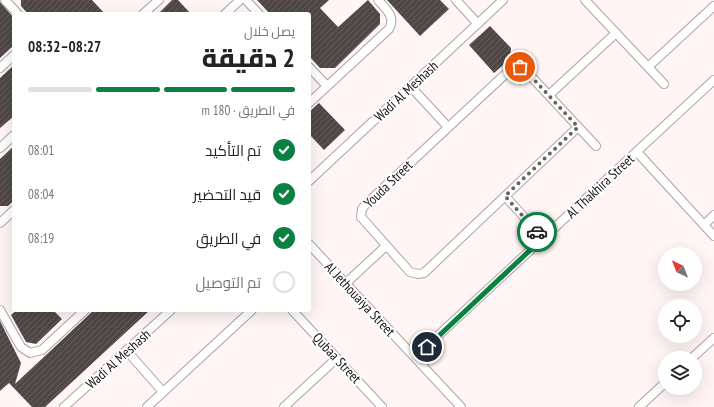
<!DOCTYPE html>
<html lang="ar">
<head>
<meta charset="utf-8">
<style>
	body { margin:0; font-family:"PT Sans Narrow",Cairo,sans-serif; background:#f2f2f2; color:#222; direction:rtl; height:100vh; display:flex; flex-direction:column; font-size:15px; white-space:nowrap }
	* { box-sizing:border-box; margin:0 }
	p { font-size:13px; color:#767676 }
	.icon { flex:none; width:22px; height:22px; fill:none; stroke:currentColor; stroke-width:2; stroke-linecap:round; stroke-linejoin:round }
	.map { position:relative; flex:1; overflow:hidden; direction:ltr }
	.drawer { position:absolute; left:12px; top:12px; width:299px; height:300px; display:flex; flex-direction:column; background:#fff; border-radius:4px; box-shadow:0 4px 16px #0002; direction:rtl }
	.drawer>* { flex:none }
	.needle { width:26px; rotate:317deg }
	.controls { position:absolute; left:658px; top:247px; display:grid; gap:8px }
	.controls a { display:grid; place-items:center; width:44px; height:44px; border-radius:50%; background:#fff; box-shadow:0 4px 16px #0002; font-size:20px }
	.pin { position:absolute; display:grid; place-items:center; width:34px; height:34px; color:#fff; margin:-17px; border:2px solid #fff; border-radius:50%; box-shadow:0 1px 4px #0007 }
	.courier { position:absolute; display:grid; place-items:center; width:40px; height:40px; margin:-20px; border:3px solid #0b8043; border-radius:50%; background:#fff; color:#222; box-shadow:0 1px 5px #0007 }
	.head em { font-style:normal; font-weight:800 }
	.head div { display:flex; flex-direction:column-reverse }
	.head { display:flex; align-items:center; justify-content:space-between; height:68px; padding:0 16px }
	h1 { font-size:26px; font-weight:800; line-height:30px }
	.bar { display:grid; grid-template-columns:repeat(4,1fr); gap:6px 4px; align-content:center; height:48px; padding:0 16px }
	.bar i { height:5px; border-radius:3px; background:#e0e0e0 }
	.bar .on { background:#0b8043 }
	.bar p { grid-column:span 4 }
	ol { padding:0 16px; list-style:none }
	li { display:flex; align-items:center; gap:12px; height:44px }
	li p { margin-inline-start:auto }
	li .icon { padding:4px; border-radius:50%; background:#0b8043; color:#fff; stroke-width:4 }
	li:last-child { color:#767676 }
	li i { width:22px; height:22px; border:2px solid #e0e0e0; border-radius:50% }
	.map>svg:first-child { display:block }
	.building { fill:url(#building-hatch) }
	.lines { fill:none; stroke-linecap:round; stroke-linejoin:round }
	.minor-casing { stroke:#aca3a2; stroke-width:10 }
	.minor { stroke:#fff; stroke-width:8 }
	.done { stroke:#696464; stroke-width:4; stroke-dasharray:0 7.2 }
	.route { stroke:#0b8043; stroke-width:5 }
	.labels { text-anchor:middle; stroke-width:4; stroke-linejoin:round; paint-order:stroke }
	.street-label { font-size:14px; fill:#191616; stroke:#fff }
</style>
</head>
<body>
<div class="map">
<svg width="714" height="407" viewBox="0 0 714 407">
	<defs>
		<pattern id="building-hatch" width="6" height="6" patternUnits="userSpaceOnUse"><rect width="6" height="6" fill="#4e4746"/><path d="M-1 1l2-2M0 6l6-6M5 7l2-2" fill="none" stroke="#645e5d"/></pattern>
	</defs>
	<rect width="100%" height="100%" fill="#fef5f4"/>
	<path class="building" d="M 21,0 L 92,0 L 105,14 L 28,14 L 21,6 Z
		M 172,0 L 178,0 L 191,14 L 158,14 Z
		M 257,0 L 329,0 L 320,8 L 338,27 L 368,0 L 380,14 L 380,24 L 335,68 L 320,68 L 309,56 L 309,14 L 270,14 Z
		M 387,0 L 440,0 L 449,9 L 420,36 Z
		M 0,2 L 14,18 L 14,45 L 0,58 Z
		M 490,26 L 511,48 L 510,59 L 494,73 L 469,45 Z
		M 14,65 L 14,116 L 0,128 L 0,78 Z
		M 319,103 L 345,130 L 324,150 L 309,134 L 309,112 Z
		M 14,146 L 14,200 L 8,206 L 0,206 L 0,159 Z
		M 17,310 L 53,310 L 62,319 L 36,344 L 26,342 L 11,315 Z
		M 94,310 L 150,310 L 45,407 L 32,407 L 9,383 L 0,391 L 0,321 L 21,363 L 15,384 Z"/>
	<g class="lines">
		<g class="minor-casing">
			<path id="minor" d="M 5,0 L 18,14
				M 246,0 L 259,14
				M 456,0 L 478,24
				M 585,0 L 664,84
				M 143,14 L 159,0
				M 225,14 L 240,0
				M 309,67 L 327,86
				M 648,67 L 714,6
				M 0,68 L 14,55
				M 411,87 L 448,127
				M 549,95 L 616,33
				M 309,103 L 389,29 C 396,17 386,9 378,0
				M 578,127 L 424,273 L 418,274 L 410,272 L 361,217 L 362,209 L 365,205 L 513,67 L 520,67 L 525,70 L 596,146
				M 0,148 L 14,135
				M 637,152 L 714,236
				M 309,181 L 503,0
				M 505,196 L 543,238
				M 0,223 L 14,210
				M 704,225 L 714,215
				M 309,244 L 461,407
				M 346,283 L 386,246
				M 0,310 L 21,347 L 30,353 L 42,350 L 85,310
				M 292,310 L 382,407
				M 127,351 L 163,392
				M 415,357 L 714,80
				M 692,358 L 714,338
				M 64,407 L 171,310
				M 147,407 L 252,310
				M 284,407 L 337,358
				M 639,407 L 665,383"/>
		</g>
		<use href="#minor" class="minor"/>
	</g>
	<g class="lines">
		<path class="done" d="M 520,67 L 525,70 L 578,127 L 505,196 L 537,232"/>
		<path class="route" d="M 427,347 L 543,238 L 537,232"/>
	</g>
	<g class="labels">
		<g class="street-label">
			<text transform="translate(406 91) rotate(-43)" y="5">Wadi Al Meshash</text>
			<text transform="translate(388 184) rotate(-44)" y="5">Youda Street</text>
			<text transform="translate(600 186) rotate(-43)" y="5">Al Thakhira Street</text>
			<text transform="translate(360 299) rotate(47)" y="5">Al Jethouaiya Street</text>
			<text transform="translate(337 358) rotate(47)" y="5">Qubaa Street</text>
			<text transform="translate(118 359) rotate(-42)" y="5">Wadi Al Meshash</text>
		</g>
	</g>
</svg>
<div class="controls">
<a><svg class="needle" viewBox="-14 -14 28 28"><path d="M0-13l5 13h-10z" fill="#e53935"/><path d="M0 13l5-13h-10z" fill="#767676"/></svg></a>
<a><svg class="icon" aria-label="locate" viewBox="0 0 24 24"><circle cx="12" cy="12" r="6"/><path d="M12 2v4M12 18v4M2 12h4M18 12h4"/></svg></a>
<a><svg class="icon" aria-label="layers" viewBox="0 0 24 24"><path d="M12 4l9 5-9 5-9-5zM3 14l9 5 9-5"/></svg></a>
</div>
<div class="pin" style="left:520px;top:67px;background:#ea580c"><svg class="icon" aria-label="bag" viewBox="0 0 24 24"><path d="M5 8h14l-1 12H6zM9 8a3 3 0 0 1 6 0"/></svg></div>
<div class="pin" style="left:427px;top:347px;background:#1f2937"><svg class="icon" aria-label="home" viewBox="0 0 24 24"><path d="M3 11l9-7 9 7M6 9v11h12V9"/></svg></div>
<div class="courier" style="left:537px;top:232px"><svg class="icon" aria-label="car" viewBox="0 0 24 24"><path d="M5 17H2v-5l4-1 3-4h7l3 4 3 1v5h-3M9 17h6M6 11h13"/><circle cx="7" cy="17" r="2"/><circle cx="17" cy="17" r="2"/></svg></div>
<section class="drawer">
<div class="head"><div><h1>2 دقيقة</h1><p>يصل خلال</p></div><em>08:27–08:32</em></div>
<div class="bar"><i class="on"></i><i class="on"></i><i class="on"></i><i></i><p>في الطريق · 180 m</p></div>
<ol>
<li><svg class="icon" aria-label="check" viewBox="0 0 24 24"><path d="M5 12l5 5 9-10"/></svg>تم التأكيد<p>08:01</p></li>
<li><svg class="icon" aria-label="check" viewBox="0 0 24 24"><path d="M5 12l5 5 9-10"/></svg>قيد التحضير<p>08:04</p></li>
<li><svg class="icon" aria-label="check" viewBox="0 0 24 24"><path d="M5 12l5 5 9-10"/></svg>في الطريق<p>08:19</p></li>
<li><i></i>تم التوصيل</li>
</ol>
</section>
</div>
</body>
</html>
